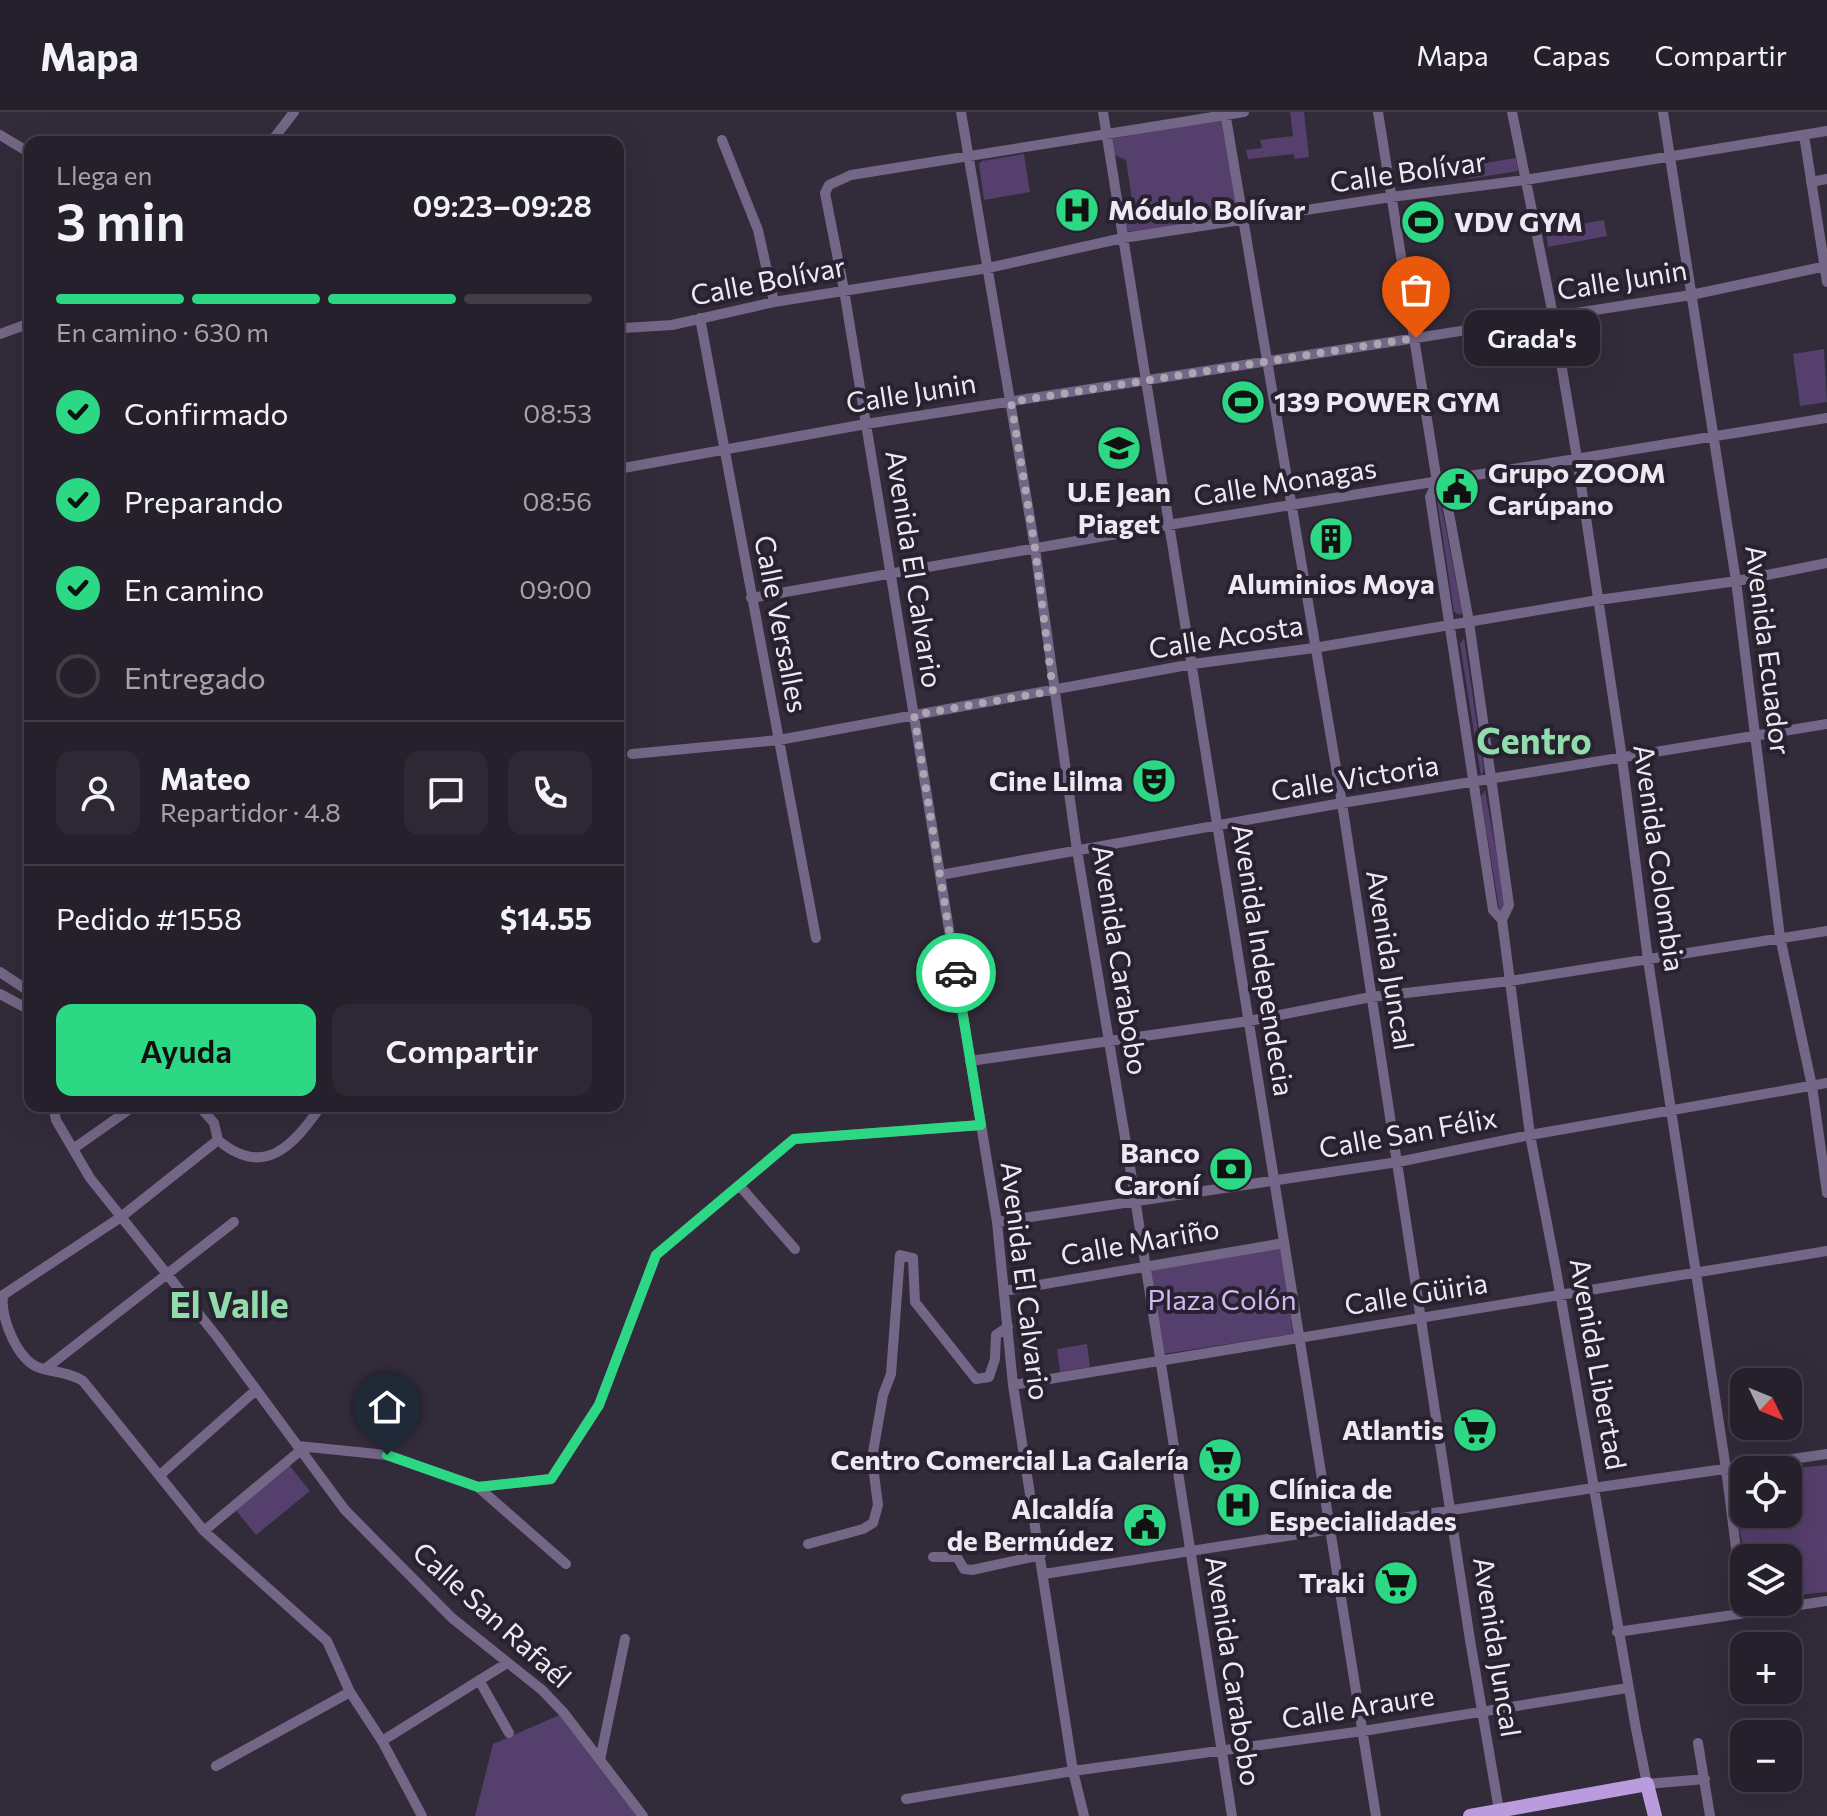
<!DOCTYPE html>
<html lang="es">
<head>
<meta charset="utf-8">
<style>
	body { margin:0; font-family:Commissioner,sans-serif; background:#2e2834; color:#f1f3f6; height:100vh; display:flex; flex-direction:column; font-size:30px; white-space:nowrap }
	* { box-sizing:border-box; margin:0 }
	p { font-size:26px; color:#a4a3a9 }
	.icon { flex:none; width:44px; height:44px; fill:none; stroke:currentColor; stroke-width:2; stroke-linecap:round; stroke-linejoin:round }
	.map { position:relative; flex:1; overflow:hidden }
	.side { position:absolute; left:24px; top:24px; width:600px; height:976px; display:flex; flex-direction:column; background:#26202c; border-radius:16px; box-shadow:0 8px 32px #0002,0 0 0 2px #423e48 }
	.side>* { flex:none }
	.needle { width:52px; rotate:133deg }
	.controls { position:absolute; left:1730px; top:1256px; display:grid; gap:16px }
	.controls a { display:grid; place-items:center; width:72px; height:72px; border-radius:16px; background:#26202c; box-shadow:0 8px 32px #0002,0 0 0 2px #423e48; font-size:40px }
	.pin { position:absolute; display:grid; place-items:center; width:68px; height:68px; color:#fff; margin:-82px -34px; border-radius:50% 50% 50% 0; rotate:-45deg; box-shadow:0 0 8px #0007 }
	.pin .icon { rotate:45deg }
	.courier { position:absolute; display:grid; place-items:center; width:80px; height:80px; margin:-40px; border:6px solid #2dd884; border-radius:50%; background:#fff; color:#222; box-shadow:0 2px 10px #0007 }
	.bubble { position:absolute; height:56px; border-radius:16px; background:#26202c; box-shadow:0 8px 32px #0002,0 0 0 2px #423e48; font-size:26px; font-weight:600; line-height:56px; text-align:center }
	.head em { font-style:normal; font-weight:600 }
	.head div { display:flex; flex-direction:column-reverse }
	.head { display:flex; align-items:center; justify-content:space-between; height:136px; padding:0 32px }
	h1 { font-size:52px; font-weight:600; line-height:60px }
	.bar { display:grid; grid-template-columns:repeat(4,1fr); gap:12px 8px; align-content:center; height:96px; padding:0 32px }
	.bar i { height:10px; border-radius:6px; background:#423e48 }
	.bar .selected { background:#2dd884 }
	.bar p { grid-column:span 4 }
	.line { display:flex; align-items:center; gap:20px; padding:0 32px; border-top:2px solid #423e48 }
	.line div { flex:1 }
	.round { display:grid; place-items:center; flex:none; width:84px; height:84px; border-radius:16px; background:#2e2834 }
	ol { padding:0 32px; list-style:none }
	li { display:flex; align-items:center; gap:24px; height:88px }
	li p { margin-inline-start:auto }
	li .icon { padding:8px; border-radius:50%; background:#2dd884; color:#111; stroke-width:4 }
	li:last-child { color:#a4a3a9 }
	li i { width:44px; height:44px; border:4px solid #423e48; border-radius:50% }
	.action { display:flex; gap:16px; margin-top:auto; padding:16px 32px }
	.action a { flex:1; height:92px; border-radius:16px; background:#2dd884; color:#111; font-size:32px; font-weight:600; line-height:92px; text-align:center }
	.action a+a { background:#2e2834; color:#f1f3f6 }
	header { display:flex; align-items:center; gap:48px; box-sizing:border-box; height:112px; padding:0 40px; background:#26202c; border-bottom:2px solid #423e48 }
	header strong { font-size:38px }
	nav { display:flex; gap:44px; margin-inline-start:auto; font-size:28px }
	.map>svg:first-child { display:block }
	.green { fill:#553f6d }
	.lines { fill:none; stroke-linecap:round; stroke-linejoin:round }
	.minor { stroke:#746686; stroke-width:10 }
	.major { stroke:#ba9bdd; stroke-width:14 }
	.done { stroke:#aca6b2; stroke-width:8; stroke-dasharray:0 14.4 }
	.route { stroke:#2dd884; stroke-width:10 }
	.labels { text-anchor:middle; stroke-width:8; stroke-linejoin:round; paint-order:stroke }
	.street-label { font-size:28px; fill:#ede8f2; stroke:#282130 }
	.poi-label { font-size:28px; font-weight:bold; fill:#ede8f2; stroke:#282130; text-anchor:end }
	.park-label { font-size:28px; fill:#d2b7f2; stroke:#282130 }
	.district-label { font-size:36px; font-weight:bold; fill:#92dcac; stroke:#282130 }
</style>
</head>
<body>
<header>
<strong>Mapa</strong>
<nav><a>Mapa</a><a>Capas</a><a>Compartir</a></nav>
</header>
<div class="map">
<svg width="1827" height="1704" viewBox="0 0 1827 1704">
	<rect width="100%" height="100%" fill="#322b3a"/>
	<path class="green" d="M 1290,0 L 1304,0 L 1309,45 L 1295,47 L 1294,42 L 1248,47 L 1246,38 L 1262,36 L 1260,28 L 1293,24 Z
		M 1221,7 L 1239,107 L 1124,120 L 1122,103 L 1133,94 L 1126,48 L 1112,42 L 1110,27 Z
		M 1024,42 L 1030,80 L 984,88 L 979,52 L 982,49 Z
		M 1516,46 L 1518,59 L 1468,67 L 1466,54 Z
		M 1604,108 L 1607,124 L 1548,135 L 1546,118 Z
		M 1824,237 L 1827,290 L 1800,294 L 1793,242 Z
		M 1439,382 L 1462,500 L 1460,503 L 1454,500 L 1437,387 Z
		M 1464,526 L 1484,658 L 1481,664 L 1460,532 Z
		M 1485,678 L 1506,794 L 1503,800 L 1499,797 L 1481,685 Z
		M 1281,1135 L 1293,1222 L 1163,1242 L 1151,1155 Z
		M 1087,1232 L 1090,1255 L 1060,1260 L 1057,1237 Z
		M 289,1353 L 310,1379 L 256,1423 L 235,1397 Z
		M 1827,1353 L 1827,1480 L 1788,1484 L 1788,1446 L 1745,1446 L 1730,1363 L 1744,1361 L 1744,1402 L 1788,1402 L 1788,1358 L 1776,1358 Z
		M 564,1601 L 642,1704 L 475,1704 L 493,1632 Z"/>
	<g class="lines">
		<path class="minor" d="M 961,0 L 1035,436 L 1077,738 L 1131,1061 L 1232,1704
			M 1103,0 L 1376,1704
			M 1225,0 L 1342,691 L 1470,1528 L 1500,1704
			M 1378,0 L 1437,370 L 1446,385 L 1469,510 L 1509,793 L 1502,808
			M 1512,0 L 1553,203 L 1577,346 L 1622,646 L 1648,848 L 1726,1357 L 1744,1500
			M 1663,0 L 1736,469 L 1780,825 L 1812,974 L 1827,1081
			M 0,23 L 30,41
			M 1804,23 L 1827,170
			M 722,28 L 758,118 L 774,190
			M 271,30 L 294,0
			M 1811,70 L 1827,67
			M 700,206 L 816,826
			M 618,214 L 624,216 L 672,213 L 774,190 L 988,156 L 1123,126 L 1391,85 L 1525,68 L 1827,19
			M 0,222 L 30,211
			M 618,357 L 866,312 L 1691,183 L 1827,154
			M 1437,370 L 1430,385 L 1493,798 L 1502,808 L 1530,1023 L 1556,1158 L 1636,1617 L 1647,1672 L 1705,1667
			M 751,486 L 1168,413 L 1827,306
			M 632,642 L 779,628 L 1193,552 L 1314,536 L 1598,488 L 1737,469 L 1827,451
			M 940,763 L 1342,691 L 1827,612
			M 0,860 L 30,880
			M 0,882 L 30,898
			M 970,949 L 1249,909 L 1371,885 L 1510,869 L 1827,819
			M 53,994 L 56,1008 L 90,1066 L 218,1226 L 345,1398 L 452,1506 L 542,1578 L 564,1601 L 643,1704
			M 218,1028 C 264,1067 293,1034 321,994
			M 73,1037 L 134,994
			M 739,1073 L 795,1137
			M 997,1110 L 1398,1050 L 1530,1023 L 1827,971
			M 1004,1179 L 1284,1131
			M 0,1185 L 121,1105 L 218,1028 L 214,1011 L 199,994
			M 3,1185 C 0,1206 18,1249 40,1256 C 56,1261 69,1260 83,1269 L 204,1419 L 327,1529 L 350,1580
			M 45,1257 L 234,1110
			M 1013,1273 L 1827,1139
			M 298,1334 L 387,1343 L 478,1375 L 551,1367 L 599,1293 L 656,1143 L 794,1027 L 981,1013
			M 160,1363 L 256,1278
			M 478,1375 L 566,1452
			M 204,1419 L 301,1338
			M 808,1432 L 863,1417 L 873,1411 L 878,1393 L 872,1346 L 883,1283 L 891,1262 L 900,1143 L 913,1146 L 915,1190 L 976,1267 L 989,1265 L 995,1247 L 996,1223 L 1008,1215
			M 933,1445 L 957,1445 L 964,1457 L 972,1458 L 1041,1443
			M 1044,1462 L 1593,1376 L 1827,1342
			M 1617,1520 L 1827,1489
			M 479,1568 L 509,1621
			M 382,1629 L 507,1551
			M 1698,1631 L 1710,1704
			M 600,1648 L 625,1527
			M 216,1654 L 350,1580 L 382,1629 L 422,1704
			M 906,1687 L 1073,1659 L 1363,1619 L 1627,1576
			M 1084,1704 L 1073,1659 L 1013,1273 L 997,1110 L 844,178 L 825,81 L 829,73 L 851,63 L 1244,0"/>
		<path class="major" d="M 1470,1704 L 1647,1672 L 1655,1704"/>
	</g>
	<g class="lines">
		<path class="done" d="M 956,861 L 914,603 L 1053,579 L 1035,436 L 1011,290 L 1416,226"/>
		<path class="route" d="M 387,1343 L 478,1375 L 551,1367 L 599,1293 L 656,1143 L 794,1027 L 981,1013 L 956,861"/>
	</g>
	<defs>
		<g id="hospital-disc" transform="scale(2.3)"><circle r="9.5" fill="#2dd884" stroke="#282130"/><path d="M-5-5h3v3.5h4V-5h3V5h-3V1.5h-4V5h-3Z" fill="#111"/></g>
		<g id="stadium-disc" transform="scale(2.3)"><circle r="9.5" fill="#2dd884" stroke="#282130"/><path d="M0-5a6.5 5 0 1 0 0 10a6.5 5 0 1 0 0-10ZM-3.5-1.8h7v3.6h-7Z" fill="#111"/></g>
		<g id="school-disc" transform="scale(2.3)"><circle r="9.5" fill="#2dd884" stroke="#282130"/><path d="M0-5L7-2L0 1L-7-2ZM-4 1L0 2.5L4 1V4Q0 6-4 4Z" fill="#111"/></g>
		<g id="civic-disc" transform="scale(2.3)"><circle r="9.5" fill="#2dd884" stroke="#282130"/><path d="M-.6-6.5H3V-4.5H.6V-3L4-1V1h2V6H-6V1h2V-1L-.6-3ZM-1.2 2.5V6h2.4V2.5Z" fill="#111"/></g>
		<g id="building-disc" transform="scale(2.3)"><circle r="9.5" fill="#2dd884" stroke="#282130"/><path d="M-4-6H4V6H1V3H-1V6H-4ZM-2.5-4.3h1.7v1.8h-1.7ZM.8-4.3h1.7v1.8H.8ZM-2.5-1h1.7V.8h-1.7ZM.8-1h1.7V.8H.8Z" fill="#111"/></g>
		<g id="theatre-disc" transform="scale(2.3)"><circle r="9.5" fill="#2dd884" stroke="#282130"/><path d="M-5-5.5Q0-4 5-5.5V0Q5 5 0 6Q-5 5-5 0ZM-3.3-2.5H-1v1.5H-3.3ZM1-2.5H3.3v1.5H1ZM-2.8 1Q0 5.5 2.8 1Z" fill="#111"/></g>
		<g id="bank-disc" transform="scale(2.3)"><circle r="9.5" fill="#2dd884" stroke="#282130"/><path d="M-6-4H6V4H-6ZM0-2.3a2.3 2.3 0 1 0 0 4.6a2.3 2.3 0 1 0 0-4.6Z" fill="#111"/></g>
		<g id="supermarket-disc" transform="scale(2.3)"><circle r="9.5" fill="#2dd884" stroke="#282130"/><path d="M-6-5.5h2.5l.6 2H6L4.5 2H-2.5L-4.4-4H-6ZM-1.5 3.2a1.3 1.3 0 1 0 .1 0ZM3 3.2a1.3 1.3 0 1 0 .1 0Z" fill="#111"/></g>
	</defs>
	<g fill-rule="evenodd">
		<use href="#hospital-disc" x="1077" y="98"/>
		<use href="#stadium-disc" x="1423" y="110"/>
		<use href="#stadium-disc" x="1243" y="290"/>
		<use href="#school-disc" x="1119" y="336"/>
		<use href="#civic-disc" x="1457" y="377"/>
		<use href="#building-disc" x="1331" y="427"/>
		<use href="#theatre-disc" x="1154" y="669"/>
		<use href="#bank-disc" x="1231" y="1057"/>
		<use href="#supermarket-disc" x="1475" y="1318"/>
		<use href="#supermarket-disc" x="1220" y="1348"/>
		<use href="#hospital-disc" x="1238" y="1393"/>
		<use href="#civic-disc" x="1145" y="1413"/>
		<use href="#supermarket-disc" x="1396" y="1471"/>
	</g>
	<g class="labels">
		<g class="street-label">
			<text transform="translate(1408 60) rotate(-8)" y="10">Calle Bolívar</text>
			<text transform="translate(1622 168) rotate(-9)" y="10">Calle Junin</text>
			<text transform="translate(768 169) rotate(-11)" y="10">Calle Bolívar</text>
			<text transform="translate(911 281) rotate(-9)" y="10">Calle Junin</text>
			<text transform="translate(1285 370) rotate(-9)" y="10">Calle Monagas</text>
			<text transform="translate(914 457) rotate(81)" y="10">Avenida El Calvario</text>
			<text transform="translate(781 512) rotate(79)" y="10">Calle Versalles</text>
			<text transform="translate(1226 525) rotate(-9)" y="10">Calle Acosta</text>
			<text transform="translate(1768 538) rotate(83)" y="10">Avenida Ecuador</text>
			<text transform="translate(1355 666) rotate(-9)" y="10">Calle Victoria</text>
			<text transform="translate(1659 746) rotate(82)" y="10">Avenida Colombia</text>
			<text transform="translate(1120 848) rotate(81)" y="10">Avenida Carabobo</text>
			<text transform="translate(1263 848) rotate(81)" y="10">Avenida Independecia</text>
			<text transform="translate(1390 848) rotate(81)" y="10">Avenida Juncal</text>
			<text transform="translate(1408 1021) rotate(-10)" y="10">Calle San Félix</text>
			<text transform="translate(1140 1130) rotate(-10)" y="10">Calle Mariño</text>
			<text transform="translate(1025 1169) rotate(83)" y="10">Avenida El Calvario</text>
			<text transform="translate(1416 1182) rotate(-9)" y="10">Calle Güiria</text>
			<text transform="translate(1598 1252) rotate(80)" y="10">Avenida Libertad</text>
			<text transform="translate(492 1503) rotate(42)" y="10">Calle San Rafaél</text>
			<text transform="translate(1497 1535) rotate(81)" y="10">Avenida Juncal</text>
			<text transform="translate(1233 1559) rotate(81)" y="10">Avenida Carabobo</text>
			<text transform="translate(1358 1595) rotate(-9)" y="10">Calle Araure</text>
		</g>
		<g class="poi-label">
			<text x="1108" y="108" text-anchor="start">Módulo Bolívar</text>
			<text x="1454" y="120" text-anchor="start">VDV GYM</text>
			<text x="1274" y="300" text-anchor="start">139 POWER GYM</text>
			<text x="1488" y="371" text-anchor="start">Grupo ZOOM<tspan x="1488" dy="32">Carúpano</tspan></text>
			<text x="1119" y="390" text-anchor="middle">U.E Jean<tspan x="1119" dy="32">Piaget</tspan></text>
			<text x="1331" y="482" text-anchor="middle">Aluminios Moya</text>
			<text x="1123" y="679">Cine Lilma</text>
			<text x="1200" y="1051">Banco<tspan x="1200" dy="32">Caroní</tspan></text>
			<text x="1444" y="1328">Atlantis</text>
			<text x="1189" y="1358">Centro Comercial La Galería</text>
			<text x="1269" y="1387" text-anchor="start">Clínica de<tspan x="1269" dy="32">Especialidades</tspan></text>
			<text x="1114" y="1407">Alcaldía<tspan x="1114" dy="32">de Bermúdez</tspan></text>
			<text x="1365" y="1481">Traki</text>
		</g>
		<g class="park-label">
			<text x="1222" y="1198">Plaza Colón</text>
		</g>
		<g class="district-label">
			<text x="1534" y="642">Centro</text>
			<text x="229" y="1206">El Valle</text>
		</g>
	</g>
</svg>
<div class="controls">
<a><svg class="needle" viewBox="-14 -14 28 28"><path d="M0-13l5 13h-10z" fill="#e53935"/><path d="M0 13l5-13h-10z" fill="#a4a3a9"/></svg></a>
<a><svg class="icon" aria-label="locate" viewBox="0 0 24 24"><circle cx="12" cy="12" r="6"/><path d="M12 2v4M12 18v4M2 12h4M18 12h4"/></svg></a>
<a><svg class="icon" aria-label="layers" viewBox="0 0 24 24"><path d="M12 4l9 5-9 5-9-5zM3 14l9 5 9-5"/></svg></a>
<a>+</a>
<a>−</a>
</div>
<div class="pin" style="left:1416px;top:226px;background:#ea580c"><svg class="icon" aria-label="bag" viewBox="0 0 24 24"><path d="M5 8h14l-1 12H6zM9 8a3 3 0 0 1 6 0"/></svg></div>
<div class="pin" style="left:387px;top:1343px;background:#1f2937"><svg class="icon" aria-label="home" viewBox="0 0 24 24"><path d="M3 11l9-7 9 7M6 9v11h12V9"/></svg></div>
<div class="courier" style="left:956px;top:861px"><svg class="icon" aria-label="car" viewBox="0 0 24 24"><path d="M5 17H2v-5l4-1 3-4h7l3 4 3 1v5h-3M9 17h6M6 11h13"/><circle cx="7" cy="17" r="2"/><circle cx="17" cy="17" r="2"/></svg></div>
<div class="bubble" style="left:1464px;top:198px;width:136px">Grada's</div>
<section class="side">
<div class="head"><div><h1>3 min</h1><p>Llega en</p></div><em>09:23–09:28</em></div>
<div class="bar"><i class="selected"></i><i class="selected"></i><i class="selected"></i><i></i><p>En camino · 630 m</p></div>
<ol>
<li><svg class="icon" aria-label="check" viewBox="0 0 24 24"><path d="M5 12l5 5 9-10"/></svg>Confirmado<p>08:53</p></li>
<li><svg class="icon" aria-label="check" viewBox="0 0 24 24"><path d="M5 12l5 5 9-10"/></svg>Preparando<p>08:56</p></li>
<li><svg class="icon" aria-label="check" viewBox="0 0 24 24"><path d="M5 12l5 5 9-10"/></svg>En camino<p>09:00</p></li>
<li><i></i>Entregado</li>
</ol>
<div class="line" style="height:144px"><a class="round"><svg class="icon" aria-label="person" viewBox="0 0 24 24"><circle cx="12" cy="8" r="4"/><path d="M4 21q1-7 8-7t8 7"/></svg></a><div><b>Mateo</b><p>Repartidor · 4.8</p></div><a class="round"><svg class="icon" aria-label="chat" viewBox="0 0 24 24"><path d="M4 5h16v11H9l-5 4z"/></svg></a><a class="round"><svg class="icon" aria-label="phone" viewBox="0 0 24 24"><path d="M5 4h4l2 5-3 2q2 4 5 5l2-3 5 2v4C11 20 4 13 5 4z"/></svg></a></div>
<div class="line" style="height:104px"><div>Pedido #1558</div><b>$14.55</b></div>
<div class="action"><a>Ayuda</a><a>Compartir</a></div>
</section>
</div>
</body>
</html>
